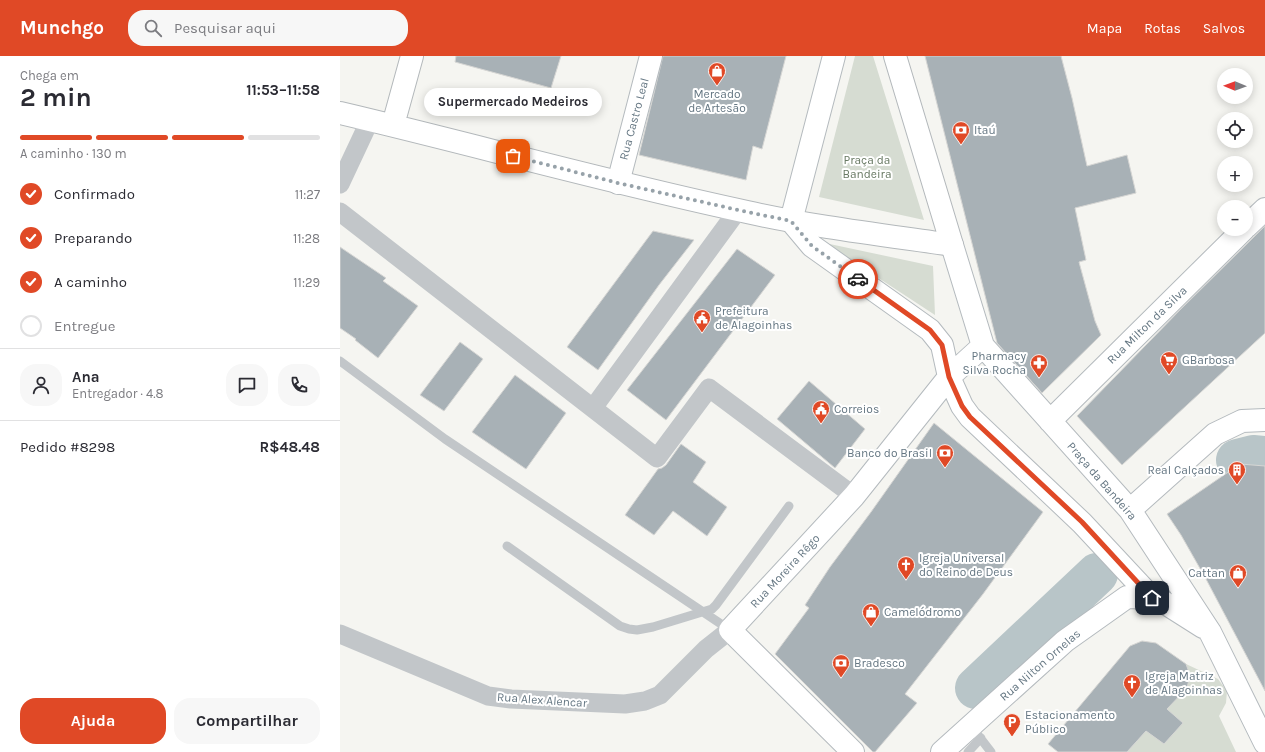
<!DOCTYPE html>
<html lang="pt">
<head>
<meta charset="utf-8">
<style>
	body { margin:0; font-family:Karla,sans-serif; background:#f7f7f7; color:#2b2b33; height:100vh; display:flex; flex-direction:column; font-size:15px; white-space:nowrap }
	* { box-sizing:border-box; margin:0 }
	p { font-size:13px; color:#7c7c81 }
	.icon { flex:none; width:22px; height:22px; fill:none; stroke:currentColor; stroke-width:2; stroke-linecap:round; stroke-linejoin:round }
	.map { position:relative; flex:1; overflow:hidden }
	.panel { display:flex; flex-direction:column; background:#fff; width:340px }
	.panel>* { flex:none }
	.needle { width:26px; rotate:271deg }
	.tools { position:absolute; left:877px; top:12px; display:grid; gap:8px }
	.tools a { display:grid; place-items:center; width:36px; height:36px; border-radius:50%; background:#fff; box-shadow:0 2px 10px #0003; font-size:20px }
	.pin { position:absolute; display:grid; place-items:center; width:34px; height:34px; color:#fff; margin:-17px; border-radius:8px; box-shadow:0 2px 6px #0006 }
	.courier { position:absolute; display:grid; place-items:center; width:40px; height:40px; margin:-20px; border:3px solid #e04926; border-radius:50%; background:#fff; color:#222; box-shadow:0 1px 5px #0007 }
	.bubble { position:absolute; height:28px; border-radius:14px; background:#fff; box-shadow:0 2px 10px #0003; font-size:13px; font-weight:700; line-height:28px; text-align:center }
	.head em { font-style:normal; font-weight:700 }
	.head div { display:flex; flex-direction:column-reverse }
	.head { display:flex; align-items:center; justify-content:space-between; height:68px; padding:0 20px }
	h1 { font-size:26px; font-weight:700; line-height:30px }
	.bar { display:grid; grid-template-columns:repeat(4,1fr); gap:6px 4px; align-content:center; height:48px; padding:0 20px }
	.bar i { height:5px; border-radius:3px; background:#e1e1e2 }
	.bar .current { background:#e04926 }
	.bar p { grid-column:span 4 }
	.line { display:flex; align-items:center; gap:10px; padding:0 20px; border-top:1px solid #e1e1e2 }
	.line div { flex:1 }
	.round { display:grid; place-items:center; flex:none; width:42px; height:42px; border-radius:16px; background:#f7f7f7 }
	ol { padding:0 20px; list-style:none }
	li { display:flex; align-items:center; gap:12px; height:44px }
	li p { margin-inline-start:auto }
	li .icon { padding:4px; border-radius:50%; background:#e04926; color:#fff; stroke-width:4 }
	li:last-child { color:#7c7c81 }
	li i { width:22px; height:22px; border:2px solid #e1e1e2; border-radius:50% }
	.cta { display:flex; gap:8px; margin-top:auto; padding:8px 20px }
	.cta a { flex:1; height:46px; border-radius:16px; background:#e04926; color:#fff; font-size:16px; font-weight:700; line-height:46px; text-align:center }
	.cta a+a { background:#f7f7f7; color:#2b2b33 }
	header { display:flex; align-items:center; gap:24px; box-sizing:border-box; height:56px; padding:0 20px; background:#e04926; color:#fff }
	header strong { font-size:19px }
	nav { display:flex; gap:22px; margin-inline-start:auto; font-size:14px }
	.search { width:280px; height:36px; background:#f7f7f7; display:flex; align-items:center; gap:10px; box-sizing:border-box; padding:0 14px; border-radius:16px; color:#7c7c81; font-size:15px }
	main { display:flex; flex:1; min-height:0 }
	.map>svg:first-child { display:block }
	.green { fill:#d6dcd2 }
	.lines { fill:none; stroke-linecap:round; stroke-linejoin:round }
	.river { stroke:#b8c5c8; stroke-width:42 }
	.building { fill:#a8b1b6; stroke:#d6d6d4 }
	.secondary-casing { stroke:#b4babe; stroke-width:24 }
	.primary-casing { stroke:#b3b8bb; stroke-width:24 }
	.lane { stroke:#c2c6c9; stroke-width:9 }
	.street { stroke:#c2c6c9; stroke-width:19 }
	.secondary { stroke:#fff; stroke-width:22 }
	.primary { stroke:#fff; stroke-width:22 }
	.done { stroke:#97a2a9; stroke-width:4; stroke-dasharray:0 7.2 }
	.route { stroke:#e04926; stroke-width:5 }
	.labels { text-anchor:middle; stroke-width:4; stroke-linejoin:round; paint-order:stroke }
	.poi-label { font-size:12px; fill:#647682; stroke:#fff; text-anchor:start }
	.street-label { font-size:12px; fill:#647682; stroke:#fff }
	.park-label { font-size:12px; fill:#687963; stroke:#fff }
</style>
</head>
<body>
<header>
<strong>Munchgo</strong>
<div class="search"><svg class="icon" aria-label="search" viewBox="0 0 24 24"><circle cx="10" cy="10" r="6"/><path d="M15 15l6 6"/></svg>Pesquisar aqui</div>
<nav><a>Mapa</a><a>Rotas</a><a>Salvos</a></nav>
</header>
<main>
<section class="panel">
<div class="head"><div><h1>2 min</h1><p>Chega em</p></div><em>11:53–11:58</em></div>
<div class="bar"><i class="current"></i><i class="current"></i><i class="current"></i><i></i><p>A caminho · 130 m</p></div>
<ol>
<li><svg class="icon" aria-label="check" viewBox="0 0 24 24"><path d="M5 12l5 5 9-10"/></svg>Confirmado<p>11:27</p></li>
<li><svg class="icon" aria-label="check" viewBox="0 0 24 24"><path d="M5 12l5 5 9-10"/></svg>Preparando<p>11:28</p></li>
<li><svg class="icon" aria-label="check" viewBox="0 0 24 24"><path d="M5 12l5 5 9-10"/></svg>A caminho<p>11:29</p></li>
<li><i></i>Entregue</li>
</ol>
<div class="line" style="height:72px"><a class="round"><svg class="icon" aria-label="person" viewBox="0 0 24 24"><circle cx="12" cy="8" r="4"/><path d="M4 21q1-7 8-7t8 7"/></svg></a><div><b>Ana</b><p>Entregador · 4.8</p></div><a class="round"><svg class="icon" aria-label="chat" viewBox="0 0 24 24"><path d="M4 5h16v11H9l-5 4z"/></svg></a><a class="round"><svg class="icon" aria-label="phone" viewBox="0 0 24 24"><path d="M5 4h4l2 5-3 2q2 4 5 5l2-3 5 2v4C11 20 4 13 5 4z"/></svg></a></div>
<div class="line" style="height:52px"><div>Pedido #8298</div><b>R$48.48</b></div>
<div class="cta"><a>Ajuda</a><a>Compartilhar</a></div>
</section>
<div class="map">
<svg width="925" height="696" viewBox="0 0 925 696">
	<rect width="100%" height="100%" fill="#f5f5f1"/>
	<path class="green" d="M 515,0 L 533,0 L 584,164 L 479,141 Z
		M 485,187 L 593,210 L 595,259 Z
		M 846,608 L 878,623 L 887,635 L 886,647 L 879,660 L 896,696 L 787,696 L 806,675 L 824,688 L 843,667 L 827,653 L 850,619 Z"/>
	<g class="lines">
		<path class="river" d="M 897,404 L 913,400 L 925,401
			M 636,632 L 757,518"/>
	</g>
	<path class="building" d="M 116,0 L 221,0 L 211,32 L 115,6 Z
		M 323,0 L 446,0 L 422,93 L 413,90 L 406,124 L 299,99 Z
		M 585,0 L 721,0 L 732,42 L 747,110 L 787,99 L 796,137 L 735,152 L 746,204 L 739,206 L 755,265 L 761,279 L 702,337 L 657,287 Z
		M 925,170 L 925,277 L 782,409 L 737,360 L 840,254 Z
		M 313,175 L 354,184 L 319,229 L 258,314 L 227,291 Z
		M 0,191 L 46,222 L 43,225 L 78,250 L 38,302 L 15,284 L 16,283 L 0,272 Z
		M 397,193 L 435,219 L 326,364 L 287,334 Z
		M 120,286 L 143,303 L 104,355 L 80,339 Z
		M 175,319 L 226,357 L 186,413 L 132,376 Z
		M 469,325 L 525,373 L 495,412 L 437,363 Z
		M 594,367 L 703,456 L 643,538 L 565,638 L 577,647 L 535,696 L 533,696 L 435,598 L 469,552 L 465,549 L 490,511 L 531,456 Z
		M 341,388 L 366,406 L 353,426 L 387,451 L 367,480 L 333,455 L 314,479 L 285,459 L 318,413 L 322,412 L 326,409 Z
		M 900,408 L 925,410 L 925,635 L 866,523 L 841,479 L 827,458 Z
		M 802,585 L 816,587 L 846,608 L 850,619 L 847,632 L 827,653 L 843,667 L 824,688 L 806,675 L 787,696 L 718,696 L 708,688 L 790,590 Z"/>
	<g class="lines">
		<g class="secondary-casing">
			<path id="secondary" d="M 494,0 L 451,165 L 472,190 L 590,274 L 602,289 L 609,321 L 622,350 L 630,361 L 742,467 L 812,542
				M 278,127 L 311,0
				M 906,171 L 925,153
				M 612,189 L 643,290 L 790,454 L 870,576 L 925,687
				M 710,365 L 904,173
				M 790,454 L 875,378 L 902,365 L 925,364
				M 513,696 L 390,574 L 514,440 L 609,321 L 643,290
				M 602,696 L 725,585 L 787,541 L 812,542 L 822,545 L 863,571"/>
		</g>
		<g class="primary-casing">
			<path id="primary" d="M 0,57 C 136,89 270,127 407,156 C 474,171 543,179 612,189 L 555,0
				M 53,69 L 72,0"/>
		</g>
		<path class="lane" d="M 0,305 L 105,383 L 390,574
			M 167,490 L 280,570 L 289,573 L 297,574 L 313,571 L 372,553 L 376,549 L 449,450
			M 631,670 L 651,696
			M 628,696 L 641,682"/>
		<path class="street" d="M 0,128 L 30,64
			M 0,156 L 317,402 L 369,332 L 514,440
			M 253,352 L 398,154
			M 0,578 L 148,640 L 171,643 L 285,648 L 305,645 L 320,639 L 366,593 L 390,574"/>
		<use href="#secondary" class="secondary"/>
		<use href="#primary" class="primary"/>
	</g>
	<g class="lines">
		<path class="done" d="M 173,100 L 278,127 L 398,154 L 451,165 L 472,190 L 518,223"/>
		<path class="route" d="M 518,223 L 590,274 L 602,289 L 609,321 L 622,350 L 630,361 L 742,466 L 812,542"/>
	</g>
	<defs>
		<g id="shop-pin" transform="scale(0.9)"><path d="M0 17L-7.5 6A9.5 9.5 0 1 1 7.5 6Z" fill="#e04926" stroke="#fff"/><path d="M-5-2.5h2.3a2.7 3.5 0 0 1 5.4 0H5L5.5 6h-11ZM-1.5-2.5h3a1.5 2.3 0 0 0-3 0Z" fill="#fff"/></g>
		<g id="bank-pin" transform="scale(0.9)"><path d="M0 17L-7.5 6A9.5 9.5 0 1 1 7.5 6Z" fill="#e04926" stroke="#fff"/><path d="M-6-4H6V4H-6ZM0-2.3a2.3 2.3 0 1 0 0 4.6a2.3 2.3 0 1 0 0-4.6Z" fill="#fff"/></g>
		<g id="civic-pin" transform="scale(0.9)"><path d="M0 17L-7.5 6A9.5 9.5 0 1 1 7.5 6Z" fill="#e04926" stroke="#fff"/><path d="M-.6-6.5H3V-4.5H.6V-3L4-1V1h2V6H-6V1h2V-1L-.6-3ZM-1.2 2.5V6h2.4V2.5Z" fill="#fff"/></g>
		<g id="supermarket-pin" transform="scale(0.9)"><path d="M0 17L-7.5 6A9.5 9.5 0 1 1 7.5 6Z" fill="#e04926" stroke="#fff"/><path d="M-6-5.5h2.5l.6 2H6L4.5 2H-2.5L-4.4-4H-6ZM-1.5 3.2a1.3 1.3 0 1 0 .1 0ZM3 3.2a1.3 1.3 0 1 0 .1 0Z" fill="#fff"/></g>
		<g id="pharmacy-pin" transform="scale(0.9)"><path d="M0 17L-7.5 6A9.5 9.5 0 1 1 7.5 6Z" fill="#e04926" stroke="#fff"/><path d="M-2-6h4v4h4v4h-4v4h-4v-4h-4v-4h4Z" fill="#fff"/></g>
		<g id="building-pin" transform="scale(0.9)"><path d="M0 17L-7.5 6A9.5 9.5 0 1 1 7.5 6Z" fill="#e04926" stroke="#fff"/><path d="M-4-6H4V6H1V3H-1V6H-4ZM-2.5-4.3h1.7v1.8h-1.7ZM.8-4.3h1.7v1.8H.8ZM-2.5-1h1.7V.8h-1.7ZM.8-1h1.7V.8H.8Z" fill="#fff"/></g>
		<g id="church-pin" transform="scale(0.9)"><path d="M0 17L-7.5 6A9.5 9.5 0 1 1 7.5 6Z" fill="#e04926" stroke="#fff"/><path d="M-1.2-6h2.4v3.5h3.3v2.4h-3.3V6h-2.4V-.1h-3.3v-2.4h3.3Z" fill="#fff"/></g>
		<g id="parking-pin" transform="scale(0.9)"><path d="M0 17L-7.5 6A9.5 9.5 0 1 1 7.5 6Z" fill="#e04926" stroke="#fff"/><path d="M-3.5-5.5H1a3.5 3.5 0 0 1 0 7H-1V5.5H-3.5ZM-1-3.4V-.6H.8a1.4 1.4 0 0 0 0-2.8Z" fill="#fff"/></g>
	</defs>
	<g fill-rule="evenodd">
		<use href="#shop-pin" x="377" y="15"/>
		<use href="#bank-pin" x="621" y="74"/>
		<use href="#civic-pin" x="362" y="262"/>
		<use href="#supermarket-pin" x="829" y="304"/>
		<use href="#pharmacy-pin" x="699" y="307"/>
		<use href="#civic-pin" x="481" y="353"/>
		<use href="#bank-pin" x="605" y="397"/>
		<use href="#building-pin" x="897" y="414"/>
		<use href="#church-pin" x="566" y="509"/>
		<use href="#shop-pin" x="898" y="517"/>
		<use href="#shop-pin" x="531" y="556"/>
		<use href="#bank-pin" x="501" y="607"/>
		<use href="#church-pin" x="792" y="627"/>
		<use href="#parking-pin" x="672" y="666"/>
	</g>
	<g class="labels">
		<g class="poi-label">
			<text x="377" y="42" text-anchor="middle">Mercado<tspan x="377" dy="14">de Artesão</tspan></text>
			<text x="634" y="78">Itaú</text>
			<text x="375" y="259">Prefeitura<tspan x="375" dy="14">de Alagoinhas</tspan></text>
			<text x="686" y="304" text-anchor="end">Pharmacy<tspan x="686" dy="14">Silva Rocha</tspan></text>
			<text x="842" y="308">GBarbosa</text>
			<text x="494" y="357">Correios</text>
			<text x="592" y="401" text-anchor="end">Banco do Brasil</text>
			<text x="884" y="418" text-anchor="end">Real Calçados</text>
			<text x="579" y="506">Igreja Universal<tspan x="579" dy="14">do Reino de Deus</tspan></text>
			<text x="885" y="521" text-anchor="end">Cattan</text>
			<text x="544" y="560">Camelódromo</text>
			<text x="514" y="611">Bradesco</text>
			<text x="805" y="624">Igreja Matriz<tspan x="805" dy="14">de Alagoinhas</tspan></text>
			<text x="685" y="663">Estacionamento<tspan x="685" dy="14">Público</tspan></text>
		</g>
		<g class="street-label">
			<text transform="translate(294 63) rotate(-75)" y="4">Rua Castro Leal</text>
			<text transform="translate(807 269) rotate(-44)" y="4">Rua Milton da Silva</text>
			<text transform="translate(762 425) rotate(49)" y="4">Praça da Bandeira</text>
			<text transform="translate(445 515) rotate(-47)" y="4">Rua Moreira Rêgo</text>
			<text transform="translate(700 609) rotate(-41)" y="4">Rua Nilton Ornelas</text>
			<text transform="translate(202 644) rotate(4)" y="4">Rua Alex Alencar</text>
		</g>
		<g class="park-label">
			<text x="527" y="108">Praça da<tspan x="527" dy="14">Bandeira</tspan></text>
		</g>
	</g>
</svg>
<div class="tools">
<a><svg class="needle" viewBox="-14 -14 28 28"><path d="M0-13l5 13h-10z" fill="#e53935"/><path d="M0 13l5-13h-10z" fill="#7c7c81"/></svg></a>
<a><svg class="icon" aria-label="locate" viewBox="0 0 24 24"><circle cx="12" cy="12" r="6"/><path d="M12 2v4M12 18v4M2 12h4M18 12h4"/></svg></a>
<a>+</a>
<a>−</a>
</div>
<div class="pin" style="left:173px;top:100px;background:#ea580c"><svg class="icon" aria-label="bag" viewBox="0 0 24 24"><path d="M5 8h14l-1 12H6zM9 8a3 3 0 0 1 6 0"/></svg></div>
<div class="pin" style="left:812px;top:542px;background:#1f2937"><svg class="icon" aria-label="home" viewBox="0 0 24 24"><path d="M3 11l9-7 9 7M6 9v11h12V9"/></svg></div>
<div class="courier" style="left:518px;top:223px"><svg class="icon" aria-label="car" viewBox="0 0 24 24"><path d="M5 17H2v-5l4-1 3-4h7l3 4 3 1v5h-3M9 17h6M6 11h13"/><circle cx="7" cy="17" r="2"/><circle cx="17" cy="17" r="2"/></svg></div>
<div class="bubble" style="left:84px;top:32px;width:178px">Supermercado Medeiros</div>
</div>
</main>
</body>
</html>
